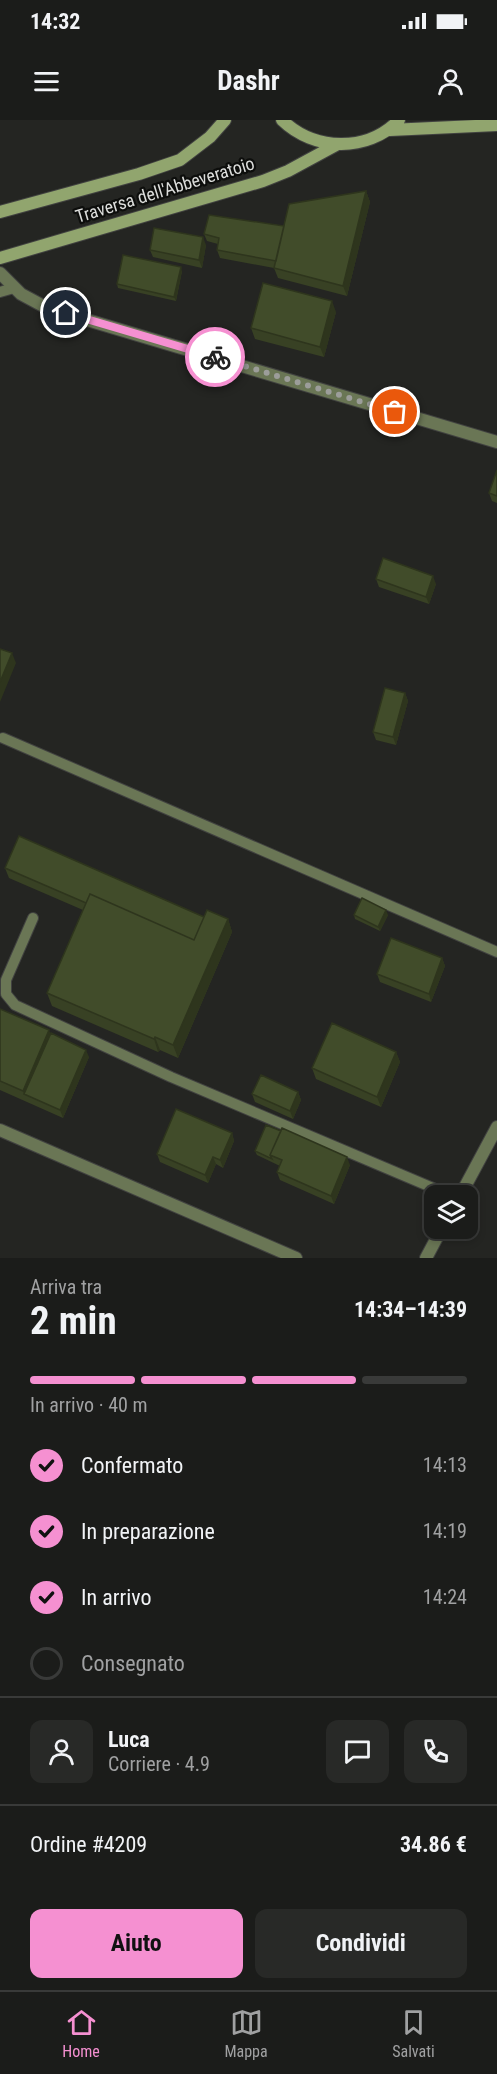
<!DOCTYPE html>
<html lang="it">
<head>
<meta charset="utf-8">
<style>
	body { margin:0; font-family:"Roboto Condensed",sans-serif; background:#282927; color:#f1f3f6; height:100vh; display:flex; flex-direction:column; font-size:22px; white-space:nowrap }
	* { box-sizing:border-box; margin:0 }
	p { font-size:20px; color:#a0a1a2 }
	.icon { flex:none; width:33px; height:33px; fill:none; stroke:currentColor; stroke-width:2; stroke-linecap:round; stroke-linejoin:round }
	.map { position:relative; height:1138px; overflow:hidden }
	.drawer { display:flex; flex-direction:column; background:#1b1c1a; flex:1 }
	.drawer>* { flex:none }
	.fabs { position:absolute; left:424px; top:1065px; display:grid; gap:12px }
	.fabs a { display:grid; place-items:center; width:54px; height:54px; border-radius:12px; background:#1b1c1a; box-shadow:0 3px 9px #0003,0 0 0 2px #393a39; font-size:30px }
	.pin { position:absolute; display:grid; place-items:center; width:51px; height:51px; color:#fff; margin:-26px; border:3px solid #fff; border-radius:50%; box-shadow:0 2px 6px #0007 }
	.courier { position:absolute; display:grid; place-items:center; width:60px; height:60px; margin:-30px; border:4px solid #f590d1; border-radius:50%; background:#fff; color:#222; box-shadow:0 2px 8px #0007 }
	.summary em { font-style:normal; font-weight:700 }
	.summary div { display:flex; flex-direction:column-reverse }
	.summary { display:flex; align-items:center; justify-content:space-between; height:102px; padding:0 30px }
	h1 { font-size:39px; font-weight:700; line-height:45px }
	.bar { display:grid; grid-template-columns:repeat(4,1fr); gap:9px 6px; align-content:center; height:72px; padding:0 30px }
	.bar i { height:8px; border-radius:4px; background:#393a39 }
	.bar .selected { background:#f590d1 }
	.bar p { grid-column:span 4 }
	.line { display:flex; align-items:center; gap:15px; padding:0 30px; border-top:2px solid #393a39 }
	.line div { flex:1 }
	.round { display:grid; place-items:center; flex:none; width:63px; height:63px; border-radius:12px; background:#282927 }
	ol { padding:0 30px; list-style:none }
	li { display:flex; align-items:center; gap:18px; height:66px }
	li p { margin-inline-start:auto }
	li .icon { padding:6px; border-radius:50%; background:#f590d1; color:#111; stroke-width:4 }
	li:last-child { color:#a0a1a2 }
	li i { width:33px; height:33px; border:3px solid #393a39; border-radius:50% }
	.button { display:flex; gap:12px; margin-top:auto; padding:12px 30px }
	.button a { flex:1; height:69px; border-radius:12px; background:#f590d1; color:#111; font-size:24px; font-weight:700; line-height:69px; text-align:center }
	.button a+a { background:#282927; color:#f1f3f6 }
	.status { display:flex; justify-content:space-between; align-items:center; height:42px; padding:0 30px; background:#1b1c1a; direction:ltr }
	.status svg { height:16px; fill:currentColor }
	header { display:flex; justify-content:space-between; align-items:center; height:78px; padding:0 30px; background:#1b1c1a; font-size:27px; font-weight:700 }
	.menu { display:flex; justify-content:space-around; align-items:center; height:84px; border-top:2px solid #393a39; background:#1b1c1a; font-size:16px; color:#a0a1a2 }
	.menu a { display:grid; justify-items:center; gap:3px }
	.menu .selected { color:#f590d1 }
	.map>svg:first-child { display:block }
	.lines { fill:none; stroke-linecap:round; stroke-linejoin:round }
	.lane-casing { stroke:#414240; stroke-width:12 }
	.street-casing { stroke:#414240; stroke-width:14 }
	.secondary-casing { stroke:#414240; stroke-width:14 }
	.lane { stroke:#6a7655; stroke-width:10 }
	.street { stroke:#6a7655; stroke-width:12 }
	.secondary { stroke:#91a56e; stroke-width:12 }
	.wall { fill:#384124 }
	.shaded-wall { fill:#2e351d }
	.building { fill:#414c2a; stroke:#2e351d; stroke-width:1.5 }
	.done { stroke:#9c9d9a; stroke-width:6; stroke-dasharray:0 10.8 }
	.route { stroke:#f590d1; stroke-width:8 }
	.labels { text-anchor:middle; stroke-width:4.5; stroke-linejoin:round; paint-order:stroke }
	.street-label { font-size:18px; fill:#dcdddb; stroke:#0d0e0c }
</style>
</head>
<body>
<div class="status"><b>14:32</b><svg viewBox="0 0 49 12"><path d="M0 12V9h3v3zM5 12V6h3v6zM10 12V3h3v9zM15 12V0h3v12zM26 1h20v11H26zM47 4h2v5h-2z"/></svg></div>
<header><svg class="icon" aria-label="menu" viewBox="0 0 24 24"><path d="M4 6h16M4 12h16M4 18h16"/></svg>Dashr<svg class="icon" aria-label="person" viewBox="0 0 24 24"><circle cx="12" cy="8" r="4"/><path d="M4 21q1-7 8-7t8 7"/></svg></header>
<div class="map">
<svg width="497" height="1138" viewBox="0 0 497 1138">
	<rect width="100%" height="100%" fill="#242522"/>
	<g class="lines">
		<g class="lane-casing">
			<path id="lane" d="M 0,172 L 14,168
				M 3,618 L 497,832
				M 33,798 L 6,860 L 6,874 L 15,885 L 171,957 L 452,1076"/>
		</g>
		<g class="street-casing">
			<path id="street" d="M 0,153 L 21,174 L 47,188 L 497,322
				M 0,1010 L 296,1138
				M 460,1076 L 497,1007
				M 426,1138 L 442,1108"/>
		</g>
		<g class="secondary-casing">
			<path id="secondary" d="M 282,0 C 314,31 367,33 399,0
				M 390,10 L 497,5
				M 0,92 L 139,54 L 180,40 L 210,17 L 225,0
				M 0,138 L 263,61 L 288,51 L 336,25"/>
		</g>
		<use href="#lane" class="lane"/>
		<use href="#street" class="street"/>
		<use href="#secondary" class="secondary"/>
	</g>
	<path class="wall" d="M 366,71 L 370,82 L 347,176 L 278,158 L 274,148 L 220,138 L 217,130 L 218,124 L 207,121 L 204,114 L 284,106 Z
		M 206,125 L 202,148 L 153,137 L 150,130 Z
		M 182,151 L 176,181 L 118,168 L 117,164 Z
		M 336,192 L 324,237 L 255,219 L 251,208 Z
		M 497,350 L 497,383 L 492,381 L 489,373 Z
		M 376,459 L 436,464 L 429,484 L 379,467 Z
		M 405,573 L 408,581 L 396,625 L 376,620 L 373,612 Z
		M 5,748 L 204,797 L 228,799 L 232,812 L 178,938 L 160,930 L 158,932 L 52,886 L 47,873 L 83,790 L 9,758 Z
		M 354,795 L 388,795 L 380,811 L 355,799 Z
		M 442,838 L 445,846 L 431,882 L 380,862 L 377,854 Z
		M 0,889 L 89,937 L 63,998 L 0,970 Z
		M 396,932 L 400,942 L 381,987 L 316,959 L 312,948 Z
		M 298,972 L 301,980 L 293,999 L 255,982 L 252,974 Z
		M 232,1013 L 234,1021 L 223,1048 L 216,1044 L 208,1063 L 160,1042 L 157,1034 Z
		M 255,1031 L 350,1045 L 334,1084 L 280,1060 L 277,1052 L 280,1046 L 257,1035 Z"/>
	<path class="shaded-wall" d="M 366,71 L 370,82 L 347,176 L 343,166 Z
		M 203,117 L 206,125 L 202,148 L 199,140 Z
		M 181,147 L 182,151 L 176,181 L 174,177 Z
		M 332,181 L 336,192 L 324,237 L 320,227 Z
		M 433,456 L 436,464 L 429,484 L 426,477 Z
		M 12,533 L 16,543 L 0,582 L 0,562 Z
		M 405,573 L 408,581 L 396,625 L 393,617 Z
		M 386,790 L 388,795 L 380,811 L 378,807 Z
		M 228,799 L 232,812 L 178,938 L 173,925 Z
		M 442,838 L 445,846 L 431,882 L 429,874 Z
		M 49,910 L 53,921 L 24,974 L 23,971 Z
		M 155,917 L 160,930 L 158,932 L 154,919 Z
		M 86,930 L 89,937 L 63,998 L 60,990 Z
		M 396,932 L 400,942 L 381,987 L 377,977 Z
		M 298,972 L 301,980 L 293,999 L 290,991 Z
		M 232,1013 L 234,1021 L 223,1048 L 220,1040 Z
		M 213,1037 L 216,1044 L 208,1063 L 205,1055 Z
		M 347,1037 L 350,1045 L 334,1084 L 331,1076 Z"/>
	<path class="building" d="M 366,71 L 343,166 L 274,148 L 289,84 Z
		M 209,95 L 284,106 L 276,141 L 217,130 L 219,118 L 204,114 Z
		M 154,108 L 203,117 L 199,140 L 150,130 Z
		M 123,135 L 181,147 L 174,177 L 117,164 Z
		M 263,163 L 332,181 L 320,227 L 251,208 Z
		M 497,350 L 497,376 L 489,373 Z
		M 383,438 L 433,456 L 426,477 L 376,459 Z
		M 0,529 L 12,533 L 0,562 Z
		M 385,568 L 405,573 L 393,617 L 373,612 Z
		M 19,716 L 204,797 L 194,820 L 90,774 L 86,783 L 5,748 Z
		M 90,774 L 194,820 L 207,790 L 228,799 L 173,925 L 155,917 L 154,919 L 47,873 Z
		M 362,778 L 386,790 L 378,807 L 354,795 Z
		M 391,818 L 442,838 L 429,874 L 377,854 Z
		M 0,889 L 49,910 L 23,971 L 0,961 Z
		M 332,903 L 396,932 L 377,977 L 312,948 Z
		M 51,913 L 86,930 L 60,990 L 24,974 Z
		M 261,955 L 298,972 L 290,991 L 252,974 Z
		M 176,989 L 232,1013 L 220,1040 L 213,1037 L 205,1055 L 157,1034 Z
		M 266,1005 L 281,1011 L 270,1035 L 272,1039 L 255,1031 Z
		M 282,1008 L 347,1037 L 331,1076 L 277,1052 L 282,1040 L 270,1035 Z"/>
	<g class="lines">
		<path class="done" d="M 215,237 L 395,292"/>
		<path class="route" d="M 66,193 L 215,237"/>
	</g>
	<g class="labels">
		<g class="street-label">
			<text transform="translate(165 70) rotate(-17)" y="6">Traversa dell'Abbeveratoio</text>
		</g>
	</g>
</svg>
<div class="fabs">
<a><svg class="icon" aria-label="layers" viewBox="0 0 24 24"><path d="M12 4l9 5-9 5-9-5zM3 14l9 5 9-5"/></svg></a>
</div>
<div class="pin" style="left:395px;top:292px;background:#ea580c"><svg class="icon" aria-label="bag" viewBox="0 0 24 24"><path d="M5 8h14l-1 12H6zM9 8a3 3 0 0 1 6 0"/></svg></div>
<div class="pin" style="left:66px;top:193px;background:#1f2937"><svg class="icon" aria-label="home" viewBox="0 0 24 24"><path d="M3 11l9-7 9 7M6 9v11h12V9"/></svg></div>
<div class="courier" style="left:215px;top:237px"><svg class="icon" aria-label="bike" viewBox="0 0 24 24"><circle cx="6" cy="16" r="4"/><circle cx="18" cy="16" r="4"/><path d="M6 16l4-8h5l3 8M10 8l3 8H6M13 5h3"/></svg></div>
</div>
<section class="drawer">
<div class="summary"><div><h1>2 min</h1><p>Arriva tra</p></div><em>14:34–14:39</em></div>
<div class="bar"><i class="selected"></i><i class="selected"></i><i class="selected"></i><i></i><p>In arrivo · 40 m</p></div>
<ol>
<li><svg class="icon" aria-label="check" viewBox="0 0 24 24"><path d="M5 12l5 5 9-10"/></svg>Confermato<p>14:13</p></li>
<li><svg class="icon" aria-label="check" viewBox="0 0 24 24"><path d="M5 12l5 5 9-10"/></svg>In preparazione<p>14:19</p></li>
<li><svg class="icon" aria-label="check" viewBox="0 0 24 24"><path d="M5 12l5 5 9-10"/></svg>In arrivo<p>14:24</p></li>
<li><i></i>Consegnato</li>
</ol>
<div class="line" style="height:108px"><a class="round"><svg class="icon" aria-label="person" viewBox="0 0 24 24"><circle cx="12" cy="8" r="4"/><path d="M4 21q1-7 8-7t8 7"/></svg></a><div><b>Luca</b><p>Corriere · 4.9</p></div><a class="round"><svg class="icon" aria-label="chat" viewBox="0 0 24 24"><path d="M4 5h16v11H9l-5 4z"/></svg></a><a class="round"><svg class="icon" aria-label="phone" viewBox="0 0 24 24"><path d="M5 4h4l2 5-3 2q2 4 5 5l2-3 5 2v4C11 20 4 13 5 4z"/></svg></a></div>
<div class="line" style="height:78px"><div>Ordine #4209</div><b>34.86 €</b></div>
<div class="button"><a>Aiuto</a><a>Condividi</a></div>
</section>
<nav class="menu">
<a class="selected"><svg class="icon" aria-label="home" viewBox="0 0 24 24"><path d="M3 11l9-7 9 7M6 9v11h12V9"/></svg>Home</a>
<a><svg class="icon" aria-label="map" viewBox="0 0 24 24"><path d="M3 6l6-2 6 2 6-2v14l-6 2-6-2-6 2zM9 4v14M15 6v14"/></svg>Mappa</a>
<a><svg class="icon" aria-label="saved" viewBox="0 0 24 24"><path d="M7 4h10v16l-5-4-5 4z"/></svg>Salvati</a>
</nav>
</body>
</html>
